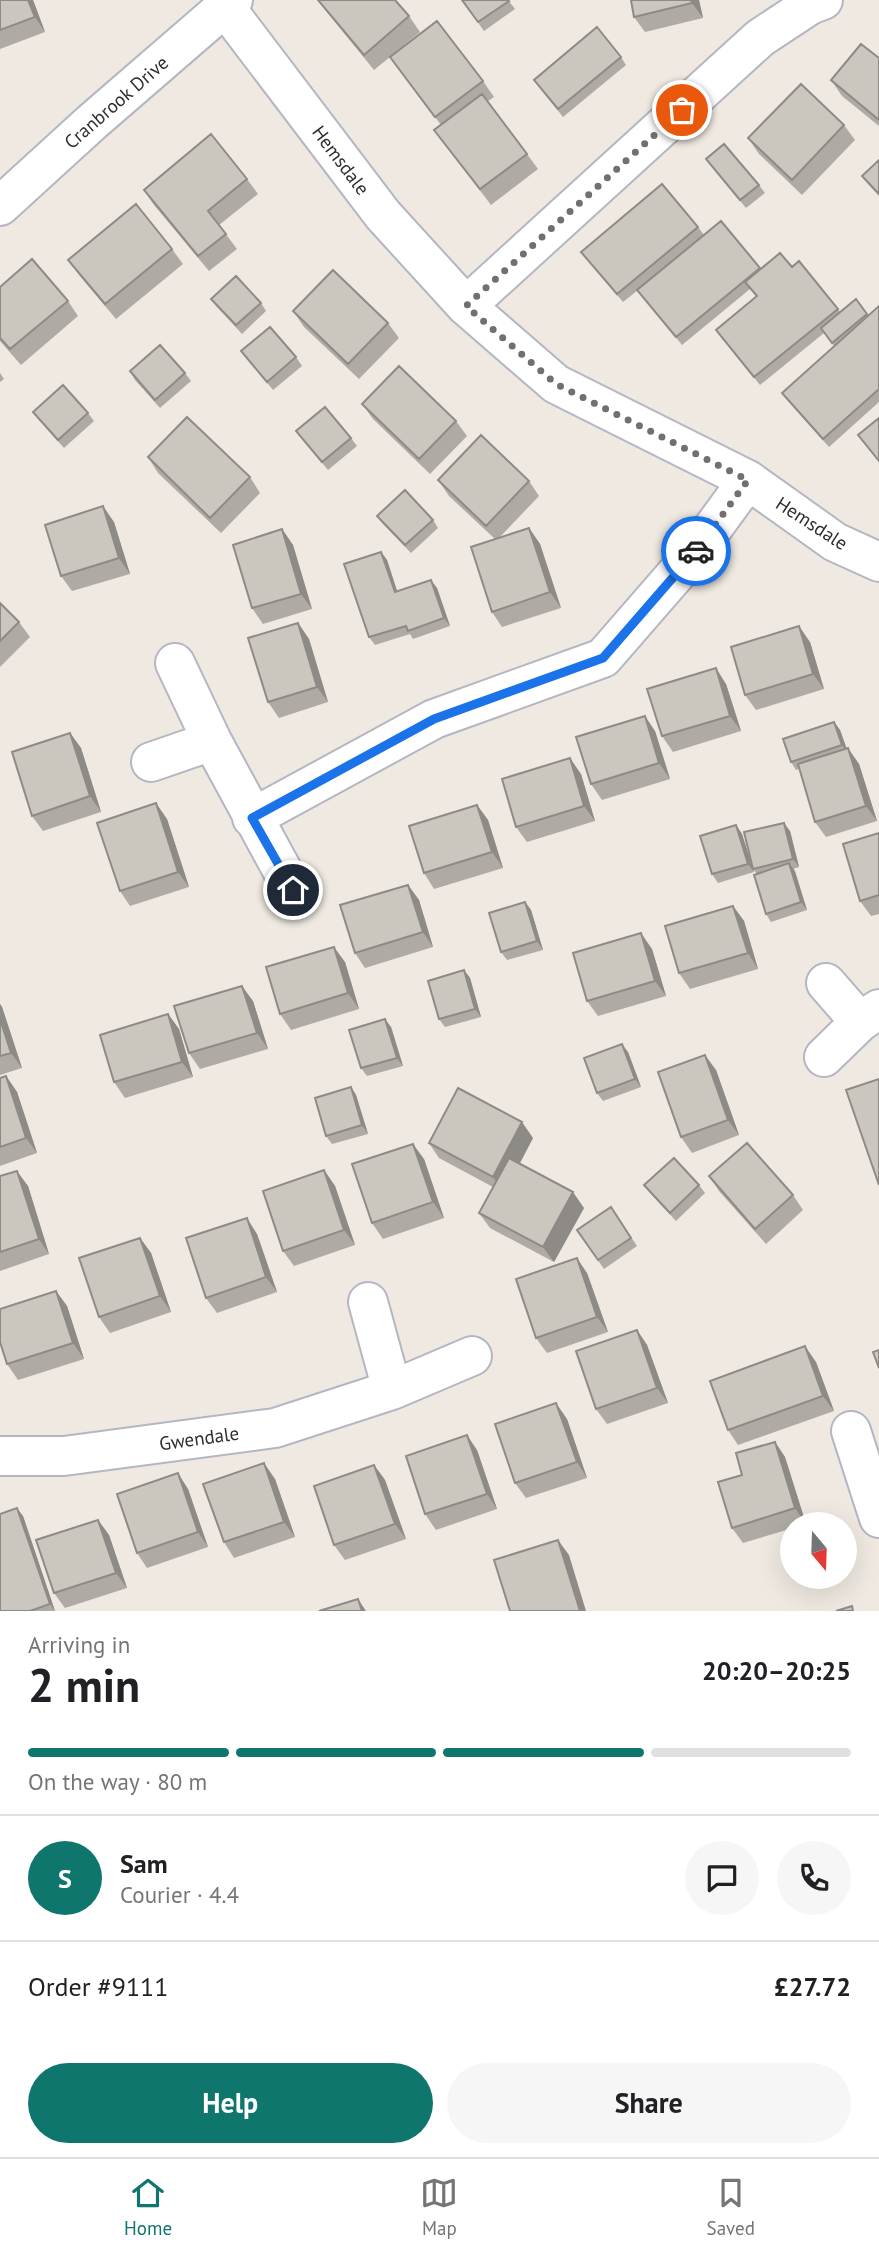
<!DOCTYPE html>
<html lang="en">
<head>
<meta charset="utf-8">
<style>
	body { margin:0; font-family:"PT Sans",sans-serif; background:#f6f6f6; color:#202124; height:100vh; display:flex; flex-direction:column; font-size:26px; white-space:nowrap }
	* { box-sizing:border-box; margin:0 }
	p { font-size:23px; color:#757577 }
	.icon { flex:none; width:38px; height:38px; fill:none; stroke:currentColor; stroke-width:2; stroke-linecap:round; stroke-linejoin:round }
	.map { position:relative; height:1611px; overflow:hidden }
	.panel { display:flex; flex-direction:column; background:#fff; flex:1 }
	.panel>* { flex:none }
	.needle { width:46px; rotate:161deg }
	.fabs { position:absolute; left:780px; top:1512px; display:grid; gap:14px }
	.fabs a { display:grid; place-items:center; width:77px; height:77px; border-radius:50%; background:#fff; box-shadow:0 7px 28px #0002; font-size:35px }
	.pin { position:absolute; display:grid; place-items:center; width:60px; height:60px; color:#fff; margin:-30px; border:4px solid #fff; border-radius:50%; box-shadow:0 2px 7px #0007 }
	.courier { position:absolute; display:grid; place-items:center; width:70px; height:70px; margin:-35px; border:5px solid #1a73e8; border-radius:50%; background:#fff; color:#222; box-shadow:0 2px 9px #0007 }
	.head em { font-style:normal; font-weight:600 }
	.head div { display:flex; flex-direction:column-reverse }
	.head { display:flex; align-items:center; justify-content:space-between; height:119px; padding:0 28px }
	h1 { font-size:46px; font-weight:600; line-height:52px }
	.bar { display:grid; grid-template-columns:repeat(4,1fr); gap:10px 7px; align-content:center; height:84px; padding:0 28px }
	.bar i { height:9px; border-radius:5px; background:#e0e0e0 }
	.bar .current { background:#0f766e }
	.bar p { grid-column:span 4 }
	.line { display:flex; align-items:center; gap:18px; padding:0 28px; border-top:2px solid #e0e0e0 }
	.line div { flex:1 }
	.round { display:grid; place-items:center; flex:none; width:74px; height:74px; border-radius:37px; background:#f6f6f6 }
	.cta { display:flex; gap:14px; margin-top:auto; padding:14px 28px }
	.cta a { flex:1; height:80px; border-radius:42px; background:#0f766e; color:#fff; font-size:28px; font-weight:600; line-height:80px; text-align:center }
	.cta a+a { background:#f6f6f6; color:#202124 }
	.dock { display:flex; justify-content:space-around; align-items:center; height:98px; border-top:2px solid #e0e0e0; background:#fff; font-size:19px; color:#757577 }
	.dock a { display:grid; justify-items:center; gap:4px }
	.dock .current { color:#0f766e }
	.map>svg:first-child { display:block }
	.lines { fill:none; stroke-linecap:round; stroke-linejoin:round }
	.minor-casing { stroke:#b4b7c1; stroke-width:42 }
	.minor { stroke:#fff; stroke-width:38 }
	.wall { fill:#afaba4 }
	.shaded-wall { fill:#8e8b86 }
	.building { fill:#cbc7bf; stroke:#8e8b86; stroke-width:2 }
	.done { stroke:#726f6d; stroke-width:7; stroke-dasharray:0 12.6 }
	.route { stroke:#1a73e8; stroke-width:9 }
	.labels { text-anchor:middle; stroke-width:7; stroke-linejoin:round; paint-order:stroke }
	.street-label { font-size:19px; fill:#2e2e2e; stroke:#fff }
</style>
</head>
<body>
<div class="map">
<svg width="879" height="1611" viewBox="0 0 879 1611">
	<rect width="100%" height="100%" fill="#efe9e1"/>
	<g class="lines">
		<g class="minor-casing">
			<path id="minor" d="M 225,7 L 383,215 L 466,306 L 556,384 L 748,480 L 835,542 L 879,562
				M 0,206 L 92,122 L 233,0
				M 466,306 L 760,38 L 810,5 L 823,0
				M 175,663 L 212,741 L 293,890
				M 151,762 L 212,741
				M 252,818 L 434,719 L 603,658 L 696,551 L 748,480
				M 826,983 L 860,1022
				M 824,1057 L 860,1022 L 879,1009
				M 368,1302 L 392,1390
				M 851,1431 L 879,1518
				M 0,1456 L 64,1456 L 275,1428 L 392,1390 L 472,1356"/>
		</g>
		<use href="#minor" class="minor"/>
	</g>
	<path class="wall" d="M 0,0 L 33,0 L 45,32 L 0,49 Z
		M 318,0 L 409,16 L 420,32 L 393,54 L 483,81 L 494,97 L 488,101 L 538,169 L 491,205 L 434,130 L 441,125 L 390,57 L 374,70 L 326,11 Z
		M 462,0 L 508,0 L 515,9 L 484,31 Z
		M 699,0 L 703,18 L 645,32 L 634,17 Z
		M 621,57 L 626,65 L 563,117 L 534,80 Z
		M 879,58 L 879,126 L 842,96 L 831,80 Z
		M 844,125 L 855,140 L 802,195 L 759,154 L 748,138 Z
		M 706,159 L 759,185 L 765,193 L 746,208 Z
		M 879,160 L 879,196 L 868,184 L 862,176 Z
		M 247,179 L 258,194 L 219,225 L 237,249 L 209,271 L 154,205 L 144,190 Z
		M 721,221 L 761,270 L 792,267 L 799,261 L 840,312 L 856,299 L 868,316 L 879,306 L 879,402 L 829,447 L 788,401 L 782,393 L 834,346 L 824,333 L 760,385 L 716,330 L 756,296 L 750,289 L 682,345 L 638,290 L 623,302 L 581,252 L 698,227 L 704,235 Z
		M 172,249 L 183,264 L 116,319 L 79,275 L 68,260 Z
		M 0,287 L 68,301 L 78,316 L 21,365 L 0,341 Z
		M 211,299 L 261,303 L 266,311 L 242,334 L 217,307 Z
		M 293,311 L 388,323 L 399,338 L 359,379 L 304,327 Z
		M 241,351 L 296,357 L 302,366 L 273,390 Z
		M 130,371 L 185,373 L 191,381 L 160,408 L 135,380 Z
		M 0,373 L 4,379 L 0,382 Z
		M 362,404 L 456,421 L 467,436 L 430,474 L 373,419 Z
		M 33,412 L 88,413 L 94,421 L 64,448 L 39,420 Z
		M 296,431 L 351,438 L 357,446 L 328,470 Z
		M 148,457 L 250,477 L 260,493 L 221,533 L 158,473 Z
		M 438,480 L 529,481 L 539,496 L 499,538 L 529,528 L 540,544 L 561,608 L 502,627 L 492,612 L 495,539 L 449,496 Z
		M 377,516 L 433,520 L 438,528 L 411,553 L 383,524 Z
		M 114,522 L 130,574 L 72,591 L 61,576 Z
		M 282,529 L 293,545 L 312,609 L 263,624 L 252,608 Z
		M 381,552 L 387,560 L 397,591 L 437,588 L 450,626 L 413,639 L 410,634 L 375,645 L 369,637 Z
		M 0,603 L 19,622 L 30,637 L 0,667 Z
		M 298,623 L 309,639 L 328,702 L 279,718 L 268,702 Z
		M 810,642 L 824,689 L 756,710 L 745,695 Z
		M 726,684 L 741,731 L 673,752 L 662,736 Z
		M 834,722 L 840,730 L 847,749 L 859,764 L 877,821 L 826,837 L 815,822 L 799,769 L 796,770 L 791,762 Z
		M 655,731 L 670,779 L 602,800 L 591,784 Z
		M 70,733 L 81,748 L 101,812 L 43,831 L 32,816 Z
		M 581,774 L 595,821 L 527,842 L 516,827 Z
		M 477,805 L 488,820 L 503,868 L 434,889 L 424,873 Z
		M 167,819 L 189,887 L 130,906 L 120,891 Z
		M 736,825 L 742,834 L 754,872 L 718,883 L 712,874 Z
		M 790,831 L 799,867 L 793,869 L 807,910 L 771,922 L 766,914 L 757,874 L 753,869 Z
		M 879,833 L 879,914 L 871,916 L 860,901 Z
		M 408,885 L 419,900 L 433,947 L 365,968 L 355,953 Z
		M 525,902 L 531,910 L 543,950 L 507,960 L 501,952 Z
		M 733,906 L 744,921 L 758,969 L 690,989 L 679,973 Z
		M 652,949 L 666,996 L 598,1016 L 587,1001 Z
		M 345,962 L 359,1009 L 291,1030 L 280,1014 Z
		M 464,970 L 470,978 L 481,1017 L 445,1027 L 439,1019 Z
		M 253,1001 L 268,1049 L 200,1069 L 189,1053 Z
		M 0,1004 L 2,1007 L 22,1068 L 0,1075 Z
		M 168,1014 L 179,1029 L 193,1077 L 125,1098 L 114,1082 Z
		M 391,1027 L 403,1066 L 367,1076 L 361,1068 Z
		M 628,1052 L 641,1087 L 603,1101 L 597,1093 Z
		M 716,1070 L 739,1135 L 692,1153 L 681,1137 Z
		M 6,1076 L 17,1092 L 37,1153 L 0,1166 L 0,1078 Z
		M 351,1087 L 356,1095 L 368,1134 L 332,1144 L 326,1136 Z
		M 533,1138 L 520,1163 L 584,1208 L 554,1262 L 490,1228 L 479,1213 L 493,1187 L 439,1158 L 429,1143 Z
		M 424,1159 L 444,1218 L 383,1239 L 372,1223 Z
		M 324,1170 L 335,1186 L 355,1245 L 294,1266 L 283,1251 Z
		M 0,1176 L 28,1186 L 49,1254 L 0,1271 Z
		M 709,1176 L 793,1195 L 803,1210 L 766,1244 L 719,1191 Z
		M 644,1185 L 699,1185 L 705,1193 L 676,1221 L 650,1193 Z
		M 611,1207 L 637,1246 L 604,1269 L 577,1230 Z
		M 257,1234 L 277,1292 L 217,1313 L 206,1298 Z
		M 140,1238 L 151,1253 L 171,1312 L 110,1333 L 99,1317 Z
		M 587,1273 L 608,1332 L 547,1353 L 536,1338 Z
		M 56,1291 L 67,1306 L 84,1359 L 18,1380 L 7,1364 Z
		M 637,1330 L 647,1345 L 668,1403 L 607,1424 L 596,1409 Z
		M 816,1362 L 834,1411 L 738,1445 L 728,1430 Z
		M 567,1419 L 587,1478 L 526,1498 L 515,1483 Z
		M 775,1442 L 785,1457 L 806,1524 L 793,1524 L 793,1528 L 743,1543 L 732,1528 Z
		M 477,1450 L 497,1509 L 436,1530 L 425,1514 Z
		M 374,1465 L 385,1480 L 406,1539 L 345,1560 L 334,1545 Z
		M 275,1479 L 295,1537 L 234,1558 L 224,1542 Z
		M 188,1489 L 208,1547 L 147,1568 L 137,1553 Z
		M 23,1516 L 55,1611 L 0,1611 Z
		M 98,1520 L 109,1535 L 127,1588 L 65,1608 L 54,1593 Z"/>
	<path class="shaded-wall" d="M 28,0 L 33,0 L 45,32 L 35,17 Z
		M 691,0 L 699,0 L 703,18 L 692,3 Z
		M 103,506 L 114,522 L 130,574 L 119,558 Z
		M 529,528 L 540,544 L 561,608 L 550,592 Z
		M 282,529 L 293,545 L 312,609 L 301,594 Z
		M 381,552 L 387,560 L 400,600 L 395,592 Z
		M 431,580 L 437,588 L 450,626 L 444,618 Z
		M 298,623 L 309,639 L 328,702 L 317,687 Z
		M 799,626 L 810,642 L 824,689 L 813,674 Z
		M 716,668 L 726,684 L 741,731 L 730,716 Z
		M 645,716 L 655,731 L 670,779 L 659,763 Z
		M 834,722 L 840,730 L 848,753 L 842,745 Z
		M 70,733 L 81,748 L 101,812 L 90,796 Z
		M 848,748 L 859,764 L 877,821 L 866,806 Z
		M 570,758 L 581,774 L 595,821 L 584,806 Z
		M 156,803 L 167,819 L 189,887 L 178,872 Z
		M 477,805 L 488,820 L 503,868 L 492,852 Z
		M 784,823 L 790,831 L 799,867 L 793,859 Z
		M 736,825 L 742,834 L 754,872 L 748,864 Z
		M 789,863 L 795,871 L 807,910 L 801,902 Z
		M 408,885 L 419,900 L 433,947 L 423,932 Z
		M 525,902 L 531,910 L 543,950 L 537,941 Z
		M 733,906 L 744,921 L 758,969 L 748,953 Z
		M 641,933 L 652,949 L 666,996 L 655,981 Z
		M 334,947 L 345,962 L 359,1009 L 348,993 Z
		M 464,970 L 470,978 L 481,1017 L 475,1009 Z
		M 242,986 L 253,1001 L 268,1049 L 257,1033 Z
		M 0,1004 L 2,1007 L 22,1068 L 11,1053 L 0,1019 Z
		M 168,1014 L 179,1029 L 193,1077 L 182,1062 Z
		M 385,1019 L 391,1027 L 403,1066 L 397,1058 Z
		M 622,1044 L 628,1052 L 641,1087 L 635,1079 Z
		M 705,1055 L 716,1070 L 739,1135 L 728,1120 Z
		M 6,1076 L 17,1092 L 37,1153 L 26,1138 Z
		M 351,1087 L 356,1095 L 368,1134 L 362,1125 Z
		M 522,1122 L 533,1138 L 504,1193 L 493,1177 Z
		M 413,1144 L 424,1159 L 444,1218 L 433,1202 Z
		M 324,1170 L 335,1186 L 355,1245 L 344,1230 Z
		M 17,1171 L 28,1186 L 49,1254 L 39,1239 Z
		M 573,1192 L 584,1208 L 554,1262 L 543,1247 Z
		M 247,1218 L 257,1234 L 277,1292 L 266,1277 Z
		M 140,1238 L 151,1253 L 171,1312 L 160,1296 Z
		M 577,1258 L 587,1273 L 608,1332 L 597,1317 Z
		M 56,1291 L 67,1306 L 84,1359 L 73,1343 Z
		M 637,1330 L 647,1345 L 668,1403 L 657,1388 Z
		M 805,1346 L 816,1362 L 834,1411 L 823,1396 Z
		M 556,1403 L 567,1419 L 587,1478 L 577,1462 Z
		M 467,1435 L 477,1450 L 497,1509 L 487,1494 Z
		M 775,1442 L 785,1457 L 806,1524 L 795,1508 Z
		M 264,1463 L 275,1479 L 295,1537 L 284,1522 Z
		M 374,1465 L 385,1480 L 406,1539 L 395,1524 Z
		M 178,1473 L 188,1489 L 208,1547 L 198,1532 Z
		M 17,1508 L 23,1516 L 55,1611 L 50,1604 Z
		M 98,1520 L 109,1535 L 127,1588 L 116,1573 Z
		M 558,1540 L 569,1555 L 586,1611 L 580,1611 Z
		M 358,1599 L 366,1611 L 362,1611 Z"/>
	<path class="building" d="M 0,0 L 28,0 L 35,17 L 0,30 Z
		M 318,0 L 395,0 L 409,16 L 364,55 Z
		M 462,0 L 508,0 L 509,1 L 478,22 Z
		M 631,0 L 691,0 L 692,3 L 634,17 Z
		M 437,21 L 483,81 L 435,117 L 390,57 Z
		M 597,27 L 621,57 L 558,109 L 534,80 Z
		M 861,44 L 879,58 L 879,120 L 831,80 Z
		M 801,84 L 844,125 L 792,180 L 748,138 Z
		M 482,94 L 527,154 L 480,189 L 434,130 Z
		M 211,134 L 247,179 L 208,211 L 226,234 L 198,256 L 144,190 Z
		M 724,144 L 759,185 L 740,200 L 706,159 Z
		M 879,160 L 879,194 L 862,176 Z
		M 662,184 L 698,227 L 617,294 L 581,252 Z
		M 136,204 L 172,249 L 105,304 L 68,260 Z
		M 721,221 L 760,268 L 676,337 L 637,290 Z
		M 780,253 L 792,267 L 799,261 L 838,309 L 754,377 L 716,330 L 757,296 L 745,282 Z
		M 32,259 L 68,301 L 10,349 L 0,338 L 0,287 Z
		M 333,270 L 388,323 L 348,364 L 293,311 Z
		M 236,276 L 261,303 L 236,325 L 211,299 Z
		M 856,299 L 867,314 L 832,343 L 821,328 Z
		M 879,306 L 879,389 L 823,439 L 782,393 Z
		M 270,327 L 296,357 L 267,382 L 241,351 Z
		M 160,345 L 185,373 L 155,400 L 130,371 Z
		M 399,366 L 456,421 L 419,459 L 362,404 Z
		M 63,385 L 88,413 L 58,440 L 33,412 Z
		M 325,407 L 351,438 L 322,462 L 296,431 Z
		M 187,417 L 250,477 L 210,518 L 148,457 Z
		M 879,418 L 879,461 L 858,435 Z
		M 481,435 L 529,481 L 486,526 L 438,480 Z
		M 405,490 L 433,520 L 405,545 L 377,516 Z
		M 103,506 L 119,558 L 61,576 L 45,525 Z
		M 529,528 L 550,592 L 492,612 L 471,547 Z
		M 282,529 L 301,594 L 252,608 L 233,545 Z
		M 381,552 L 395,592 L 431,580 L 444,618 L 408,631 L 406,626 L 369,637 L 344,564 Z
		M 0,603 L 19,622 L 0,641 Z
		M 298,623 L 317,687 L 268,702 L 248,638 Z
		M 799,626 L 813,674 L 745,695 L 731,647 Z
		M 716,668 L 730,716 L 662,736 L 647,689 Z
		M 645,716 L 659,763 L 591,784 L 576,737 Z
		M 834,722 L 842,745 L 791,762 L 783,739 Z
		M 70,733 L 90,796 L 32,816 L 12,752 Z
		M 848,748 L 866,806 L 815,822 L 798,764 Z
		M 570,758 L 584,806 L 516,827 L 502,779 Z
		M 156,803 L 178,872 L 120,891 L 97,823 Z
		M 477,805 L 492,852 L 424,873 L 409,826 Z
		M 784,823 L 793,859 L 753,869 L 744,832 Z
		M 736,825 L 748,864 L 712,874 L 700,836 Z
		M 879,833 L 879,895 L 860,901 L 843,844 Z
		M 789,863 L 801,902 L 766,914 L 754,875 Z
		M 408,885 L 423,932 L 355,953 L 340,905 Z
		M 525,902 L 537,941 L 501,952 L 489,913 Z
		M 733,906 L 748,953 L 679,973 L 665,926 Z
		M 641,933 L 655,981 L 587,1001 L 573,953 Z
		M 334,947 L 348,993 L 280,1014 L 266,967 Z
		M 464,970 L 475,1009 L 439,1019 L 428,981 Z
		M 242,986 L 257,1033 L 189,1053 L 174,1006 Z
		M 168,1014 L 182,1062 L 114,1082 L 100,1035 Z
		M 0,1019 L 11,1053 L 0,1056 Z
		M 385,1019 L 397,1058 L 361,1068 L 349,1030 Z
		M 622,1044 L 635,1079 L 597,1093 L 584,1058 Z
		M 705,1055 L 728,1120 L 681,1137 L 658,1072 Z
		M 6,1076 L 26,1138 L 0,1147 L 0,1078 Z
		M 879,1079 L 879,1185 L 846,1090 Z
		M 351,1087 L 362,1125 L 326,1136 L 315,1098 Z
		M 458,1088 L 522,1122 L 493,1177 L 429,1143 Z
		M 747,1143 L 793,1195 L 755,1229 L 709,1176 Z
		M 413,1144 L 433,1202 L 372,1223 L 352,1164 Z
		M 509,1158 L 573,1192 L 543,1247 L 479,1213 Z
		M 674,1158 L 699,1185 L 670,1213 L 644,1185 Z
		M 324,1170 L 344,1230 L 283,1251 L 263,1191 Z
		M 17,1171 L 39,1239 L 0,1252 L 0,1176 Z
		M 611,1207 L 631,1238 L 598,1260 L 577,1230 Z
		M 247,1218 L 266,1277 L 206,1298 L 186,1238 Z
		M 140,1238 L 160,1296 L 99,1317 L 79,1258 Z
		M 577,1258 L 597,1317 L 536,1338 L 516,1279 Z
		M 56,1291 L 73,1343 L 7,1364 L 0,1342 L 0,1309 Z
		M 637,1330 L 657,1388 L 596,1409 L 576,1351 Z
		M 805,1346 L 823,1396 L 728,1430 L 710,1381 Z
		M 879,1350 L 879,1368 L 873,1352 Z
		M 556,1403 L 577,1462 L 515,1483 L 495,1424 Z
		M 467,1435 L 487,1494 L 425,1514 L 406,1456 Z
		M 775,1442 L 795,1508 L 732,1528 L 718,1482 L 742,1475 L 736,1453 Z
		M 264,1463 L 284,1522 L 224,1542 L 203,1484 Z
		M 374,1465 L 395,1524 L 334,1545 L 314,1486 Z
		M 178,1473 L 198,1532 L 137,1553 L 117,1494 Z
		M 17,1508 L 50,1604 L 30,1611 L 0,1611 L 0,1514 Z
		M 98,1520 L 116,1573 L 54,1593 L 36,1540 Z
		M 558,1540 L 580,1611 L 510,1611 L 494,1560 Z
		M 358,1599 L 362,1611 L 319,1611 Z
		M 852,1606 L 853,1611 L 836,1611 Z"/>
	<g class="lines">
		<path class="done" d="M 682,110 L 466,306 L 556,384 L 748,480 L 696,551"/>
		<path class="route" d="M 293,890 L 252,818 L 434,719 L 603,658 L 696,551"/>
	</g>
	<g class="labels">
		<g class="street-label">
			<text transform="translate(116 102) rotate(-41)" y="7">Cranbrook Drive</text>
			<text transform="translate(341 160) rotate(53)" y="7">Hemsdale</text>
			<text transform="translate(812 523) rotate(33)" y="7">Hemsdale</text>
			<text transform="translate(199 1438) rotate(-8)" y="7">Gwendale</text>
		</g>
	</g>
</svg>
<div class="fabs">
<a><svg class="needle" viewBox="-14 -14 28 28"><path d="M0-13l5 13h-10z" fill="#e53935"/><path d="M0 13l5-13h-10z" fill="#757577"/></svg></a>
</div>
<div class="pin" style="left:682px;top:110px;background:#ea580c"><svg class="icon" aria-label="bag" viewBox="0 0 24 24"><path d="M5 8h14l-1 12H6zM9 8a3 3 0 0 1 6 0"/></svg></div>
<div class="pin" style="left:293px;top:890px;background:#1f2937"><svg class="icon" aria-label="home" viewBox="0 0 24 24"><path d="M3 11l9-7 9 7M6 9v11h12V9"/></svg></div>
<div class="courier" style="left:696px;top:551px"><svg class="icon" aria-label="car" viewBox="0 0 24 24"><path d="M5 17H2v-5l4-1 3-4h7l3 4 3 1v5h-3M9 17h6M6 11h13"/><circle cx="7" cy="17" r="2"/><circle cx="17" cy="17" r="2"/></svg></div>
</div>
<section class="panel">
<div class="head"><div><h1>2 min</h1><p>Arriving in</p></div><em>20:20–20:25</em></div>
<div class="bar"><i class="current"></i><i class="current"></i><i class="current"></i><i></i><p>On the way · 80 m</p></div>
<div class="line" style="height:126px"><b class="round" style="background:#0f766e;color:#fff">S</b><div><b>Sam</b><p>Courier · 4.4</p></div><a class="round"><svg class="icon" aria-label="chat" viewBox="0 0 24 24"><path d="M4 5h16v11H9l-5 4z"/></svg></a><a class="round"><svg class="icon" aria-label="phone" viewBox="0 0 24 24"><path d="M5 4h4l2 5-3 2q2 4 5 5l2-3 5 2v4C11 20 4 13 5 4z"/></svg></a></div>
<div class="line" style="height:91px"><div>Order #9111</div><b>£27.72</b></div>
<div class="cta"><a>Help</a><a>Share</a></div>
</section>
<nav class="dock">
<a class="current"><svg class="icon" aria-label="home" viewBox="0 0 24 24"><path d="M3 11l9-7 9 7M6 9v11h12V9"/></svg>Home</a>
<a><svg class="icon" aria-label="map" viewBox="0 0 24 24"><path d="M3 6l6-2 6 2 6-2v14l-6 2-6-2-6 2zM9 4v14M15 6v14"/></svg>Map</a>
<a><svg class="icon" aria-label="saved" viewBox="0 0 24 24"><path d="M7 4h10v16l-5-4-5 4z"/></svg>Saved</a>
</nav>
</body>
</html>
